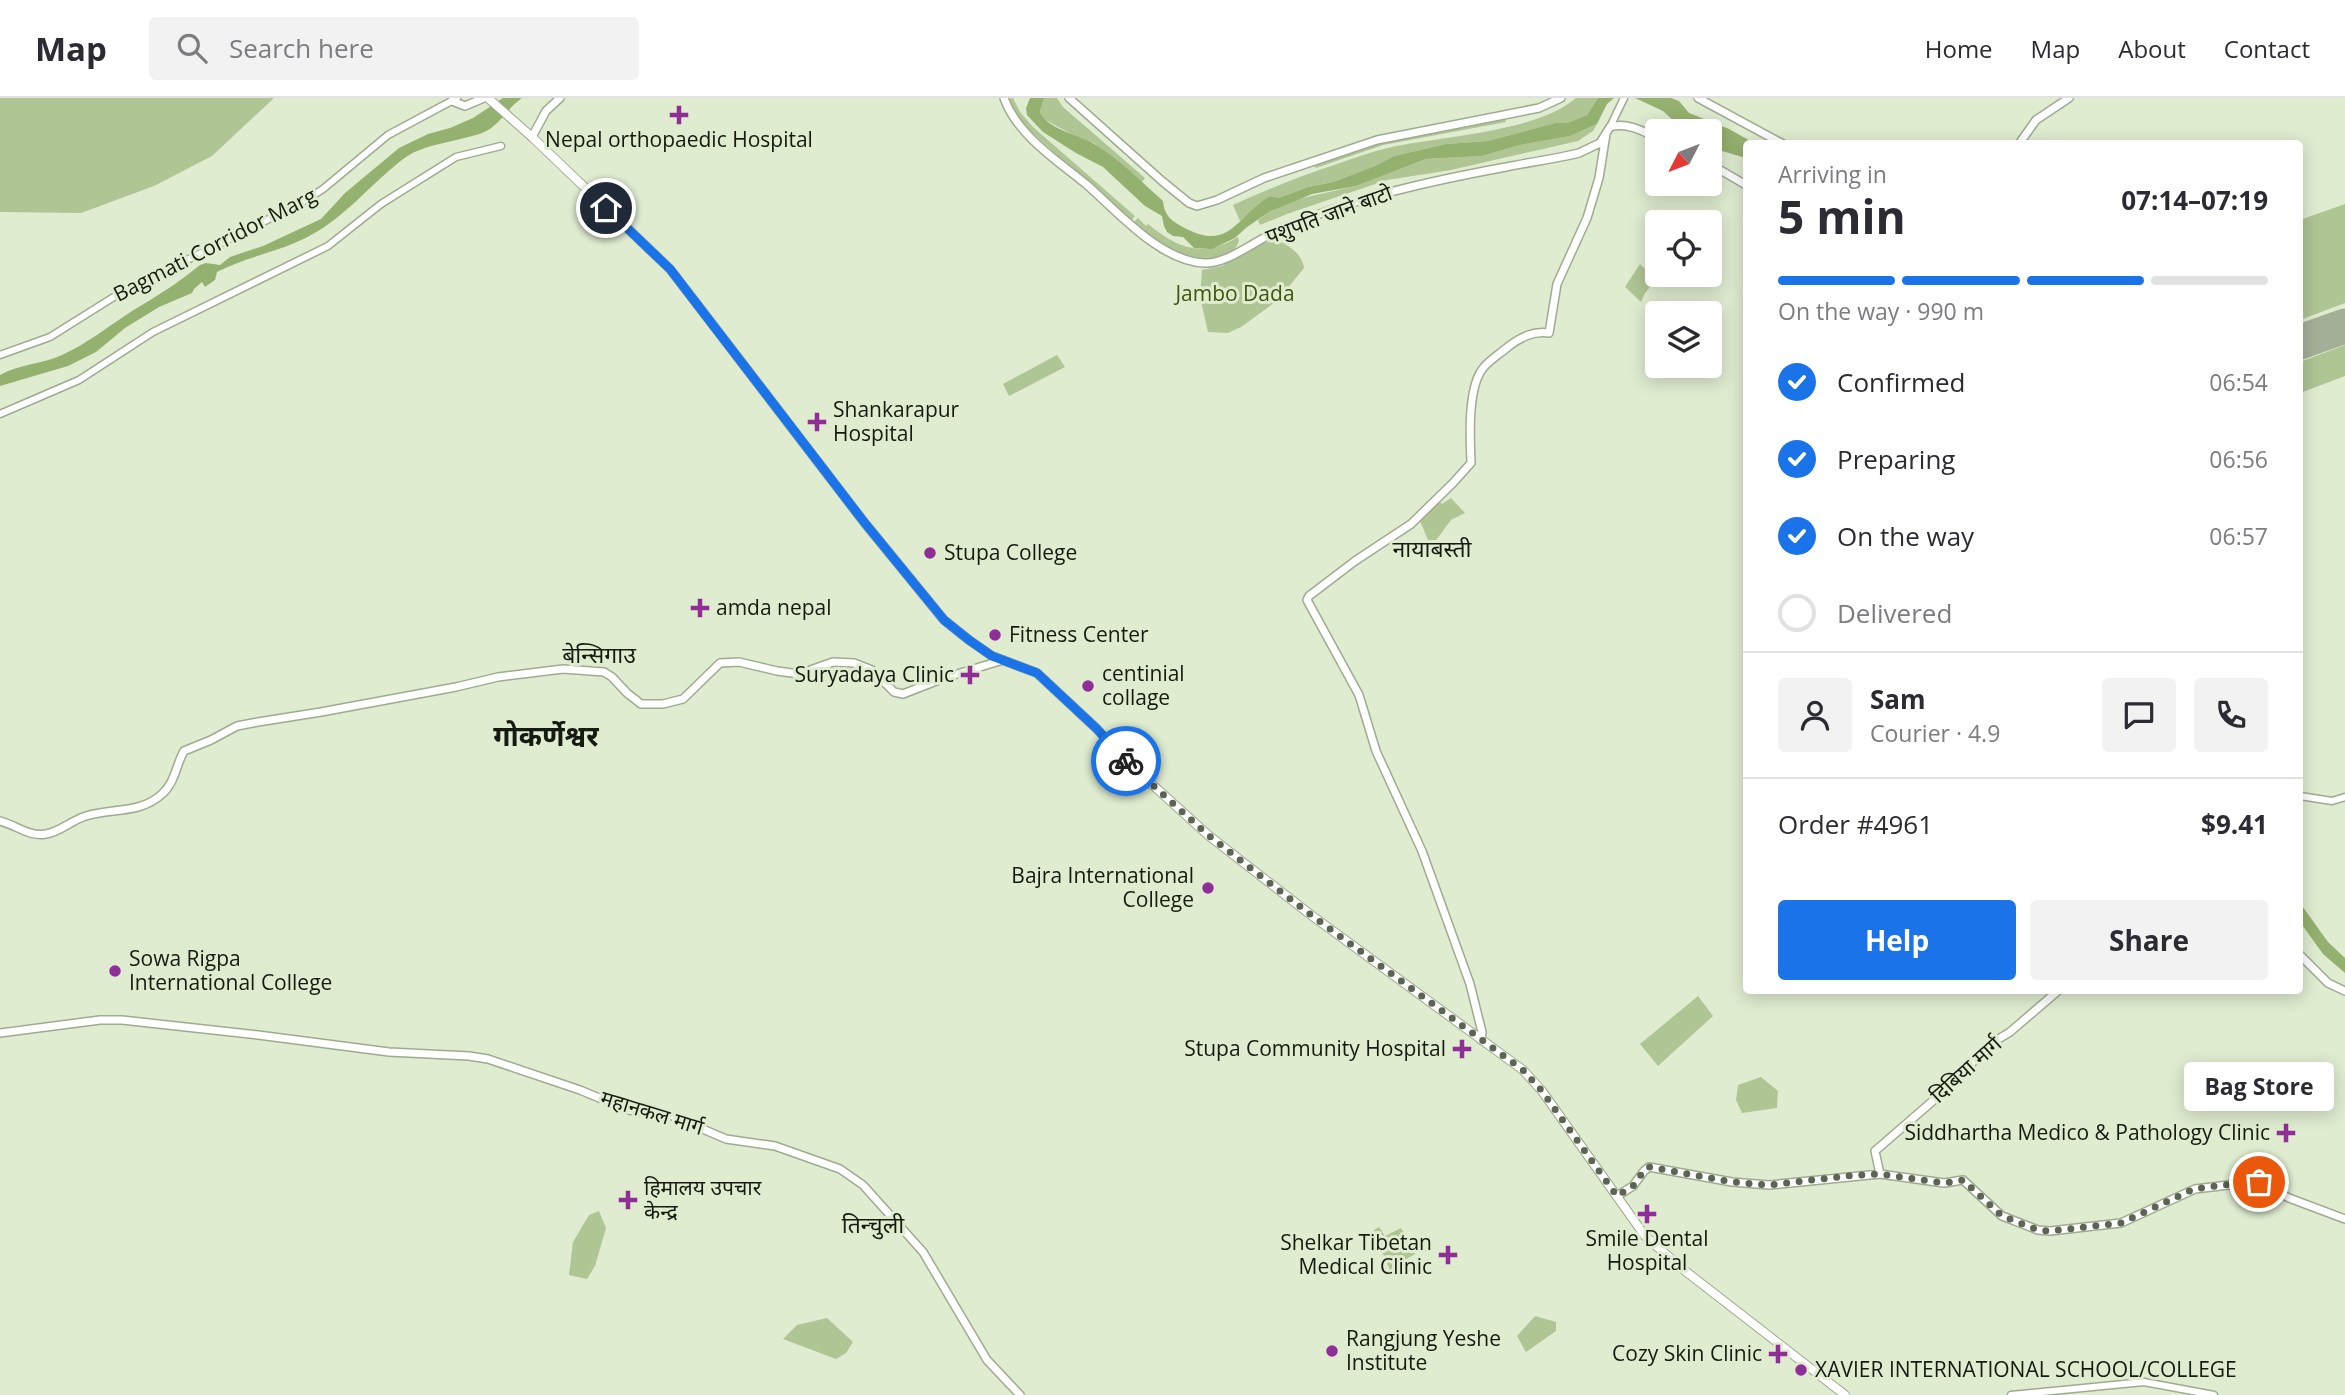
<!DOCTYPE html>
<html lang="en">
<head>
<meta charset="utf-8">
<style>
	body { margin:0; font-family:"Open Sans","Noto Sans Devanagari",sans-serif; background:#f2f2f3; color:#2b2b33; height:100vh; display:flex; flex-direction:column; font-size:26px; white-space:nowrap }
	* { box-sizing:border-box; margin:0 }
	p { font-size:23px; color:#7c7c81 }
	.icon { flex:none; width:38px; height:38px; fill:none; stroke:currentColor; stroke-width:2; stroke-linecap:round; stroke-linejoin:round }
	.map { position:relative; flex:1; overflow:hidden }
	.side { position:absolute; left:1743px; top:42px; width:560px; height:854px; display:flex; flex-direction:column; background:#fff; border-radius:7px; box-shadow:0 4px 18px #0003 }
	.side>* { flex:none }
	.needle { width:46px; rotate:228deg }
	.tools { position:absolute; left:1645px; top:21px; display:grid; gap:14px }
	.tools a { display:grid; place-items:center; width:77px; height:77px; border-radius:7px; background:#fff; box-shadow:0 4px 18px #0003; font-size:35px }
	.pin { position:absolute; display:grid; place-items:center; width:60px; height:60px; color:#fff; margin:-30px; border:4px solid #fff; border-radius:50%; box-shadow:0 2px 7px #0007 }
	.courier { position:absolute; display:grid; place-items:center; width:70px; height:70px; margin:-35px; border:5px solid #1a73e8; border-radius:50%; background:#fff; color:#222; box-shadow:0 2px 9px #0007 }
	.bubble { position:absolute; height:49px; border-radius:7px; background:#fff; box-shadow:0 4px 18px #0003; font-size:23px; font-weight:700; line-height:49px; text-align:center }
	.summary em { font-style:normal; font-weight:700 }
	.summary div { display:flex; flex-direction:column-reverse }
	.summary { display:flex; align-items:center; justify-content:space-between; height:119px; padding:0 35px }
	h1 { font-size:46px; font-weight:700; line-height:52px }
	.bar { display:grid; grid-template-columns:repeat(4,1fr); gap:10px 7px; align-content:center; height:84px; padding:0 35px }
	.bar i { height:9px; border-radius:5px; background:#e1e1e2 }
	.bar .current { background:#1a73e8 }
	.bar p { grid-column:span 4 }
	.line { display:flex; align-items:center; gap:18px; padding:0 35px; border-top:2px solid #e1e1e2 }
	.line div { flex:1 }
	.round { display:grid; place-items:center; flex:none; width:74px; height:74px; border-radius:7px; background:#f2f2f3 }
	ol { padding:0 35px; list-style:none }
	li { display:flex; align-items:center; gap:21px; height:77px }
	li p { margin-inline-start:auto }
	li .icon { padding:7px; border-radius:50%; background:#1a73e8; color:#fff; stroke-width:4 }
	li:last-child { color:#7c7c81 }
	li i { width:38px; height:38px; border:4px solid #e1e1e2; border-radius:50% }
	.action { display:flex; gap:14px; margin-top:auto; padding:14px 35px }
	.action a { flex:1; height:80px; border-radius:7px; background:#1a73e8; color:#fff; font-size:28px; font-weight:700; line-height:80px; text-align:center }
	.action a+a { background:#f2f2f3; color:#2b2b33 }
	header { display:flex; align-items:center; gap:42px; box-sizing:border-box; height:98px; padding:0 35px; background:#fff; border-bottom:2px solid #e1e1e2 }
	header strong { font-size:33px }
	nav { display:flex; gap:38px; margin-inline-start:auto; font-size:24px }
	.search { width:490px; height:63px; background:#f2f2f3; display:flex; align-items:center; gap:18px; box-sizing:border-box; padding:0 24px; border-radius:7px; color:#7c7c81; font-size:26px }
	.map>svg:first-child { display:block }
	.green { fill:#afc594 }
	.water { fill:#95b16f }
	.lines { fill:none; stroke-linecap:round; stroke-linejoin:round }
	.runway { stroke:#a4af98; stroke-width:35 }
	.tertiary-casing { stroke:#9fab91; stroke-width:9 }
	.secondary-casing { stroke:#9fab91; stroke-width:10 }
	.primary-casing { stroke:#9fab91; stroke-width:10 }
	.tertiary { stroke:#fff; stroke-width:6 }
	.secondary { stroke:#fff; stroke-width:7 }
	.primary { stroke:#fff; stroke-width:8 }
	.done { stroke:#5c6454; stroke-width:7; stroke-dasharray:0 12.6 }
	.route { stroke:#1a73e8; stroke-width:9 }
	.poi-dot { fill:#8f2e96; stroke:#dfecd0; stroke-width:2.5 }
	.labels { text-anchor:middle; stroke-width:6; stroke-linejoin:round; paint-order:stroke }
	.poi-label { font-size:21px; fill:#161a11; stroke:#dfecd0; text-anchor:start }
	.street-label { font-size:21px; fill:#161a11; stroke:#dfecd0 }
	.park-label { font-size:21px; fill:#3d570e; stroke:#dfecd0 }
	.neighbourhood-label { font-size:23px; fill:#161a11; stroke:#dfecd0 }
	.district-label { font-size:28px; font-weight:bold; fill:#161a11; stroke:#dfecd0 }
</style>
</head>
<body>
<header>
<strong>Map</strong>
<div class="search"><svg class="icon" aria-label="search" viewBox="0 0 24 24"><circle cx="10" cy="10" r="6"/><path d="M15 15l6 6"/></svg>Search here</div>
<nav><a>Home</a><a>Map</a><a>About</a><a>Contact</a></nav>
</header>
<div class="map">
<svg width="2345" height="1297" viewBox="0 0 2345 1297">
	<rect width="100%" height="100%" fill="#dfecd0"/>
	<path class="green" d="M 0,0 L 274,0 L 212,58 L 154,88 L 81,115 L 0,114 Z
		M 1013,0 L 1020,14 L 1033,29 L 1135,118 L 1131,123 L 1027,30 L 1013,12 L 1008,1 Z
		M 1044,0 L 1057,0 L 1063,9 L 1145,80 L 1142,84 L 1094,45 L 1082,42 L 1042,20 L 1040,14 Z
		M 1576,0 L 1598,0 L 1587,17 L 1567,25 L 1555,25 L 1488,43 L 1446,46 L 1394,58 L 1375,68 L 1333,84 L 1308,89 L 1279,100 L 1270,98 L 1240,123 L 1233,107 C 1267,91 1301,78 1337,66 C 1354,60 1371,54 1388,50 C 1441,38 1535,35 1576,0 Z
		M 1505,21 L 1506,24 L 1383,47 L 1316,70 L 1314,68 L 1384,44 Z
		M 1597,26 L 1593,33 L 1578,43 L 1451,72 L 1387,82 L 1287,116 L 1260,127 L 1258,122 L 1269,114 L 1298,101 L 1356,88 L 1426,61 L 1482,58 L 1520,47 L 1570,38 Z
		M 2345,106 L 2345,205 L 2300,222 L 2300,122 Z
		M 1138,120 L 1146,128 L 1148,126 C 1178,151 1203,160 1238,139 L 1239,143 C 1236,151 1232,154 1224,157 C 1192,171 1158,143 1133,125 Z
		M 1276,142 C 1288,146 1303,157 1304,170 L 1278,202 L 1241,229 L 1228,235 L 1208,234 L 1200,199 L 1202,172 L 1222,168 L 1260,146 Z
		M 1657,162 L 1657,177 L 1660,177 L 1645,195 L 1641,204 L 1625,189 L 1640,166 L 1649,175 Z
		M 2345,247 L 2345,278 L 2300,295 L 2300,264 Z
		M 1057,257 L 1065,269 L 1009,298 L 1003,286 Z
		M 1451,400 L 1465,415 L 1451,422 L 1431,449 L 1420,423 L 1421,419 L 1438,402 L 1442,406 Z
		M 1698,898 L 1713,918 L 1658,968 L 1640,946 Z
		M 1761,979 L 1778,993 L 1777,1010 L 1742,1015 L 1736,1002 L 1738,987 Z
		M 599,1113 L 606,1130 L 595,1168 L 587,1181 L 569,1177 L 573,1144 L 589,1117 Z
		M 1379,1129 L 1385,1138 L 1401,1130 L 1415,1156 L 1401,1164 L 1403,1168 L 1391,1174 L 1377,1142 L 1381,1140 L 1379,1136 L 1376,1137 L 1374,1132 Z
		M 1535,1218 L 1556,1224 L 1556,1233 L 1526,1254 L 1517,1238 Z
		M 827,1220 L 853,1244 L 846,1255 L 836,1261 L 783,1241 L 797,1227 Z"/>
	<path class="water" d="M 503,0 L 522,0 C 507,10 500,28 482,35 C 460,43 424,46 406,59 C 373,83 347,118 311,137 C 281,154 247,158 217,174 L 215,182 L 205,189 L 202,184 L 194,191 L 192,195 L 159,209 L 125,230 L 96,254 L 68,268 L 0,288 L 0,277 C 20,266 42,266 62,257 C 88,245 109,228 132,213 C 157,198 177,186 200,167 L 206,165 L 220,167 L 230,159 L 263,148 L 321,121 L 345,95 L 399,50 L 428,36 L 450,30 L 473,20 Z
		M 1030,0 L 1044,0 L 1040,14 C 1046,31 1082,38 1096,47 C 1119,61 1143,85 1163,103 C 1164,116 1170,122 1181,128 C 1230,156 1235,119 1270,98 L 1279,100 L 1308,89 L 1333,84 L 1375,68 L 1394,58 L 1446,46 L 1488,43 L 1555,25 L 1567,25 L 1587,17 L 1598,0 L 1614,0 L 1607,6 L 1597,26 L 1570,38 L 1520,47 L 1482,58 L 1426,61 L 1356,88 L 1312,96 L 1269,114 L 1247,129 L 1235,140 L 1212,151 L 1194,150 L 1183,139 L 1173,138 L 1167,134 L 1164,128 L 1162,118 L 1145,108 L 1103,69 L 1076,55 L 1043,34 L 1027,17 L 1026,10 Z
		M 1635,0 L 1671,0 L 1679,3 L 1689,15 L 1729,31 L 1754,45 L 1746,46 L 1746,60 L 1722,53 L 1720,54 L 1710,50 L 1710,33 L 1685,33 L 1663,13 Z
		M 2300,805 L 2328,844 L 2345,860 L 2345,875 L 2323,856 L 2300,824 Z"/>
	<g class="lines">
		<path class="runway" d="M 2300,244 L 2345,228"/>
		<g class="tertiary-casing">
			<path id="tertiary" d="M 1610,29 L 1624,0
				M 0,257 L 50,239 L 117,197 L 299,106 L 323,91 L 388,37 L 457,0
				M 0,316 L 79,282 L 153,234 L 328,148 L 381,106 L 456,59 L 501,48
				M 2300,698 L 2332,703 L 2345,699
				M 2011,1297 L 2144,1284 L 2214,1297"/>
		</g>
		<g class="secondary-casing">
			<path id="secondary" d="M 1004,0 C 1017,37 1058,63 1087,87 C 1118,114 1161,164 1205,165 C 1228,166 1259,140 1281,131 C 1353,100 1430,83 1506,69 C 1530,64 1555,61 1579,55 L 1600,45 L 1610,29 C 1627,24 1643,33 1657,40
				M 1069,0 L 1162,83 L 1189,105 L 1197,108 L 1217,102 L 1264,80 L 1377,42 L 1539,10 L 1561,0
				M 1698,0 L 1783,46
				M 452,3 L 465,8 L 484,0
				M 532,39 L 546,13 L 560,0
				M 2019,46 L 2036,22 L 2069,0
				M 1710,66 L 1746,87
				M 0,723 C 16,727 29,739 46,736 C 60,734 72,722 86,718 C 111,710 141,716 162,696 C 175,685 176,667 184,653 L 211,642 L 237,628 L 258,624 L 321,614 L 456,589 L 498,579 L 563,571 L 604,574 L 612,579 L 627,595 L 641,606 L 663,606 L 683,601 L 720,565 L 739,564 L 777,573 L 799,576 L 833,564 L 854,565 L 872,572 L 894,594 L 903,596 L 944,580 L 1003,562
				M 2300,857 L 2328,885 L 2345,893
				M 0,935 L 100,922 L 122,922 L 258,937 L 389,954 L 469,958 L 488,961 L 580,992 L 628,1012 L 670,1017 L 726,1041 L 775,1048 L 840,1071 L 863,1087 L 923,1154 L 987,1262 L 1020,1297
				M 1481,942 L 1482,934 L 1470,886 L 1422,753 L 1376,653 L 1359,597 L 1307,502 L 1309,498 L 1355,463 L 1411,426 L 1453,385 L 1471,365 C 1470,341 1467,288 1484,269 C 1491,261 1501,255 1509,248 C 1521,239 1533,233 1549,235 L 1557,186 L 1587,120 L 1599,80 L 1606,36
				M 1880,1076 L 1875,1053 L 1957,982 L 1987,948 L 2010,934 L 2059,892
				M 1617,1098 L 1633,1088 L 1644,1073 L 1649,1069 L 1732,1084 L 1769,1087 L 1880,1076 L 1944,1085 L 1963,1082 L 2002,1118 L 2038,1132 L 2050,1133 L 2121,1125 L 2195,1091 L 2254,1084 L 2265,1087 L 2289,1100 L 2345,1121"/>
		</g>
		<g class="primary-casing">
			<path id="primary" d="M 488,0 L 532,39 L 670,171 L 864,424 L 944,522 L 969,542 L 992,558 L 1037,575 L 1097,631 L 1123,660 L 1208,737 L 1311,817 L 1523,972 L 1542,993 L 1645,1138 L 1684,1172 L 1845,1297"/>
		</g>
		<use href="#tertiary" class="tertiary"/>
		<use href="#secondary" class="secondary"/>
		<use href="#primary" class="primary"/>
	</g>
	<g class="lines">
		<path class="done" d="M 1126,663 L 1208,737 L 1311,817 L 1523,972 L 1542,993 L 1617,1098 L 1633,1088 L 1645,1071 L 1649,1069 L 1732,1084 L 1769,1087 L 1847,1078 L 1880,1076 L 1944,1085 L 1963,1082 L 2002,1118 L 2038,1132 L 2050,1133 L 2121,1125 L 2194,1091 L 2239,1085 L 2259,1084"/>
		<path class="route" d="M 606,110 L 670,171 L 864,424 L 944,522 L 969,542 L 992,558 L 1037,575 L 1097,631 L 1126,663"/>
	</g>
	<g class="poi-dot">
		<path d="M675.5 6.5h7v7h7v7h-7v7h-7v-7h-7v-7h7z"/>
		<path d="M813.5 313.5h7v7h7v7h-7v7h-7v-7h-7v-7h7z"/>
		<circle cx="930" cy="455" r="7"/>
		<path d="M696.5 499.5h7v7h7v7h-7v7h-7v-7h-7v-7h7z"/>
		<circle cx="995" cy="537" r="7"/>
		<path d="M966.5 566.5h7v7h7v7h-7v7h-7v-7h-7v-7h7z"/>
		<circle cx="1088" cy="588" r="7"/>
		<circle cx="1208" cy="790" r="7"/>
		<circle cx="115" cy="873" r="7"/>
		<path d="M1458.5 940.5h7v7h7v7h-7v7h-7v-7h-7v-7h7z"/>
		<path d="M2282.5 1024.5h7v7h7v7h-7v7h-7v-7h-7v-7h7z"/>
		<path d="M624.5 1091.5h7v7h7v7h-7v7h-7v-7h-7v-7h7z"/>
		<path d="M1643.5 1105.5h7v7h7v7h-7v7h-7v-7h-7v-7h7z"/>
		<path d="M1444.5 1146.5h7v7h7v7h-7v7h-7v-7h-7v-7h7z"/>
		<circle cx="1332" cy="1253" r="7"/>
		<path d="M1774.5 1245.5h7v7h7v7h-7v7h-7v-7h-7v-7h7z"/>
		<circle cx="1801" cy="1272" r="7"/>
	</g>
	<g class="labels">
		<g class="poi-label">
			<text x="679" y="49" text-anchor="middle">Nepal orthopaedic Hospital</text>
			<text x="833" y="319">Shankarapur<tspan x="833" dy="24">Hospital</tspan></text>
			<text x="944" y="462">Stupa College</text>
			<text x="716" y="517">amda nepal</text>
			<text x="1009" y="544">Fitness Center</text>
			<text x="1102" y="583">centinial<tspan x="1102" dy="24">collage</tspan></text>
			<text x="954" y="584" text-anchor="end">Suryadaya Clinic</text>
			<text x="1194" y="785" text-anchor="end">Bajra International<tspan x="1194" dy="24">College</tspan></text>
			<text x="129" y="868">Sowa Rigpa<tspan x="129" dy="24">International College</tspan></text>
			<text x="1446" y="958" text-anchor="end">Stupa Community Hospital</text>
			<text x="2270" y="1042" text-anchor="end">Siddhartha Medico &amp; Pathology Clinic</text>
			<text x="644" y="1097">हिमालय उपचार<tspan x="644" dy="24">केन्द्र</tspan></text>
			<text x="1647" y="1148" text-anchor="middle">Smile Dental<tspan x="1647" dy="24">Hospital</tspan></text>
			<text x="1432" y="1152" text-anchor="end">Shelkar Tibetan<tspan x="1432" dy="24">Medical Clinic</tspan></text>
			<text x="1346" y="1248">Rangjung Yeshe<tspan x="1346" dy="24">Institute</tspan></text>
			<text x="1762" y="1263" text-anchor="end">Cozy Skin Clinic</text>
			<text x="1815" y="1279">XAVIER INTERNATIONAL SCHOOL/COLLEGE</text>
		</g>
		<g class="street-label">
			<text transform="translate(1329 117) rotate(-20)" y="7">पशुपति जाने बाटो</text>
			<text transform="translate(215 147) rotate(-27)" y="7">Bagmati Corridor Marg</text>
			<text transform="translate(1966 972) rotate(-42)" y="7">दिबिया मार्ग</text>
			<text transform="translate(652 1015) rotate(17)" y="7">महानकल मार्ग</text>
		</g>
		<g class="park-label">
			<text x="1235" y="203">Jambo Dada</text>
		</g>
		<g class="neighbourhood-label">
			<text x="1432" y="459">नायाबस्ती</text>
			<text x="599" y="565">बेन्सिगाउ</text>
			<text x="873" y="1135">तिन्चुली</text>
		</g>
		<g class="district-label">
			<text x="546" y="648">गोकर्णेश्वर</text>
		</g>
	</g>
</svg>
<div class="tools">
<a><svg class="needle" viewBox="-14 -14 28 28"><path d="M0-13l5 13h-10z" fill="#e53935"/><path d="M0 13l5-13h-10z" fill="#7c7c81"/></svg></a>
<a><svg class="icon" aria-label="locate" viewBox="0 0 24 24"><circle cx="12" cy="12" r="6"/><path d="M12 2v4M12 18v4M2 12h4M18 12h4"/></svg></a>
<a><svg class="icon" aria-label="layers" viewBox="0 0 24 24"><path d="M12 4l9 5-9 5-9-5zM3 14l9 5 9-5"/></svg></a>
</div>
<div class="pin" style="left:2259px;top:1084px;background:#ea580c"><svg class="icon" aria-label="bag" viewBox="0 0 24 24"><path d="M5 8h14l-1 12H6zM9 8a3 3 0 0 1 6 0"/></svg></div>
<div class="pin" style="left:606px;top:110px;background:#1f2937"><svg class="icon" aria-label="home" viewBox="0 0 24 24"><path d="M3 11l9-7 9 7M6 9v11h12V9"/></svg></div>
<div class="courier" style="left:1126px;top:663px"><svg class="icon" aria-label="bike" viewBox="0 0 24 24"><circle cx="6" cy="16" r="4"/><circle cx="18" cy="16" r="4"/><path d="M6 16l4-8h5l3 8M10 8l3 8H6M13 5h3"/></svg></div>
<div class="bubble" style="left:2184px;top:964px;width:150px">Bag Store</div>
<section class="side">
<div class="summary"><div><h1>5 min</h1><p>Arriving in</p></div><em>07:14–07:19</em></div>
<div class="bar"><i class="current"></i><i class="current"></i><i class="current"></i><i></i><p>On the way · 990 m</p></div>
<ol>
<li><svg class="icon" aria-label="check" viewBox="0 0 24 24"><path d="M5 12l5 5 9-10"/></svg>Confirmed<p>06:54</p></li>
<li><svg class="icon" aria-label="check" viewBox="0 0 24 24"><path d="M5 12l5 5 9-10"/></svg>Preparing<p>06:56</p></li>
<li><svg class="icon" aria-label="check" viewBox="0 0 24 24"><path d="M5 12l5 5 9-10"/></svg>On the way<p>06:57</p></li>
<li><i></i>Delivered</li>
</ol>
<div class="line" style="height:126px"><a class="round"><svg class="icon" aria-label="person" viewBox="0 0 24 24"><circle cx="12" cy="8" r="4"/><path d="M4 21q1-7 8-7t8 7"/></svg></a><div><b>Sam</b><p>Courier · 4.9</p></div><a class="round"><svg class="icon" aria-label="chat" viewBox="0 0 24 24"><path d="M4 5h16v11H9l-5 4z"/></svg></a><a class="round"><svg class="icon" aria-label="phone" viewBox="0 0 24 24"><path d="M5 4h4l2 5-3 2q2 4 5 5l2-3 5 2v4C11 20 4 13 5 4z"/></svg></a></div>
<div class="line" style="height:91px"><div>Order #4961</div><b>$9.41</b></div>
<div class="action"><a>Help</a><a>Share</a></div>
</section>
</div>
</body>
</html>
